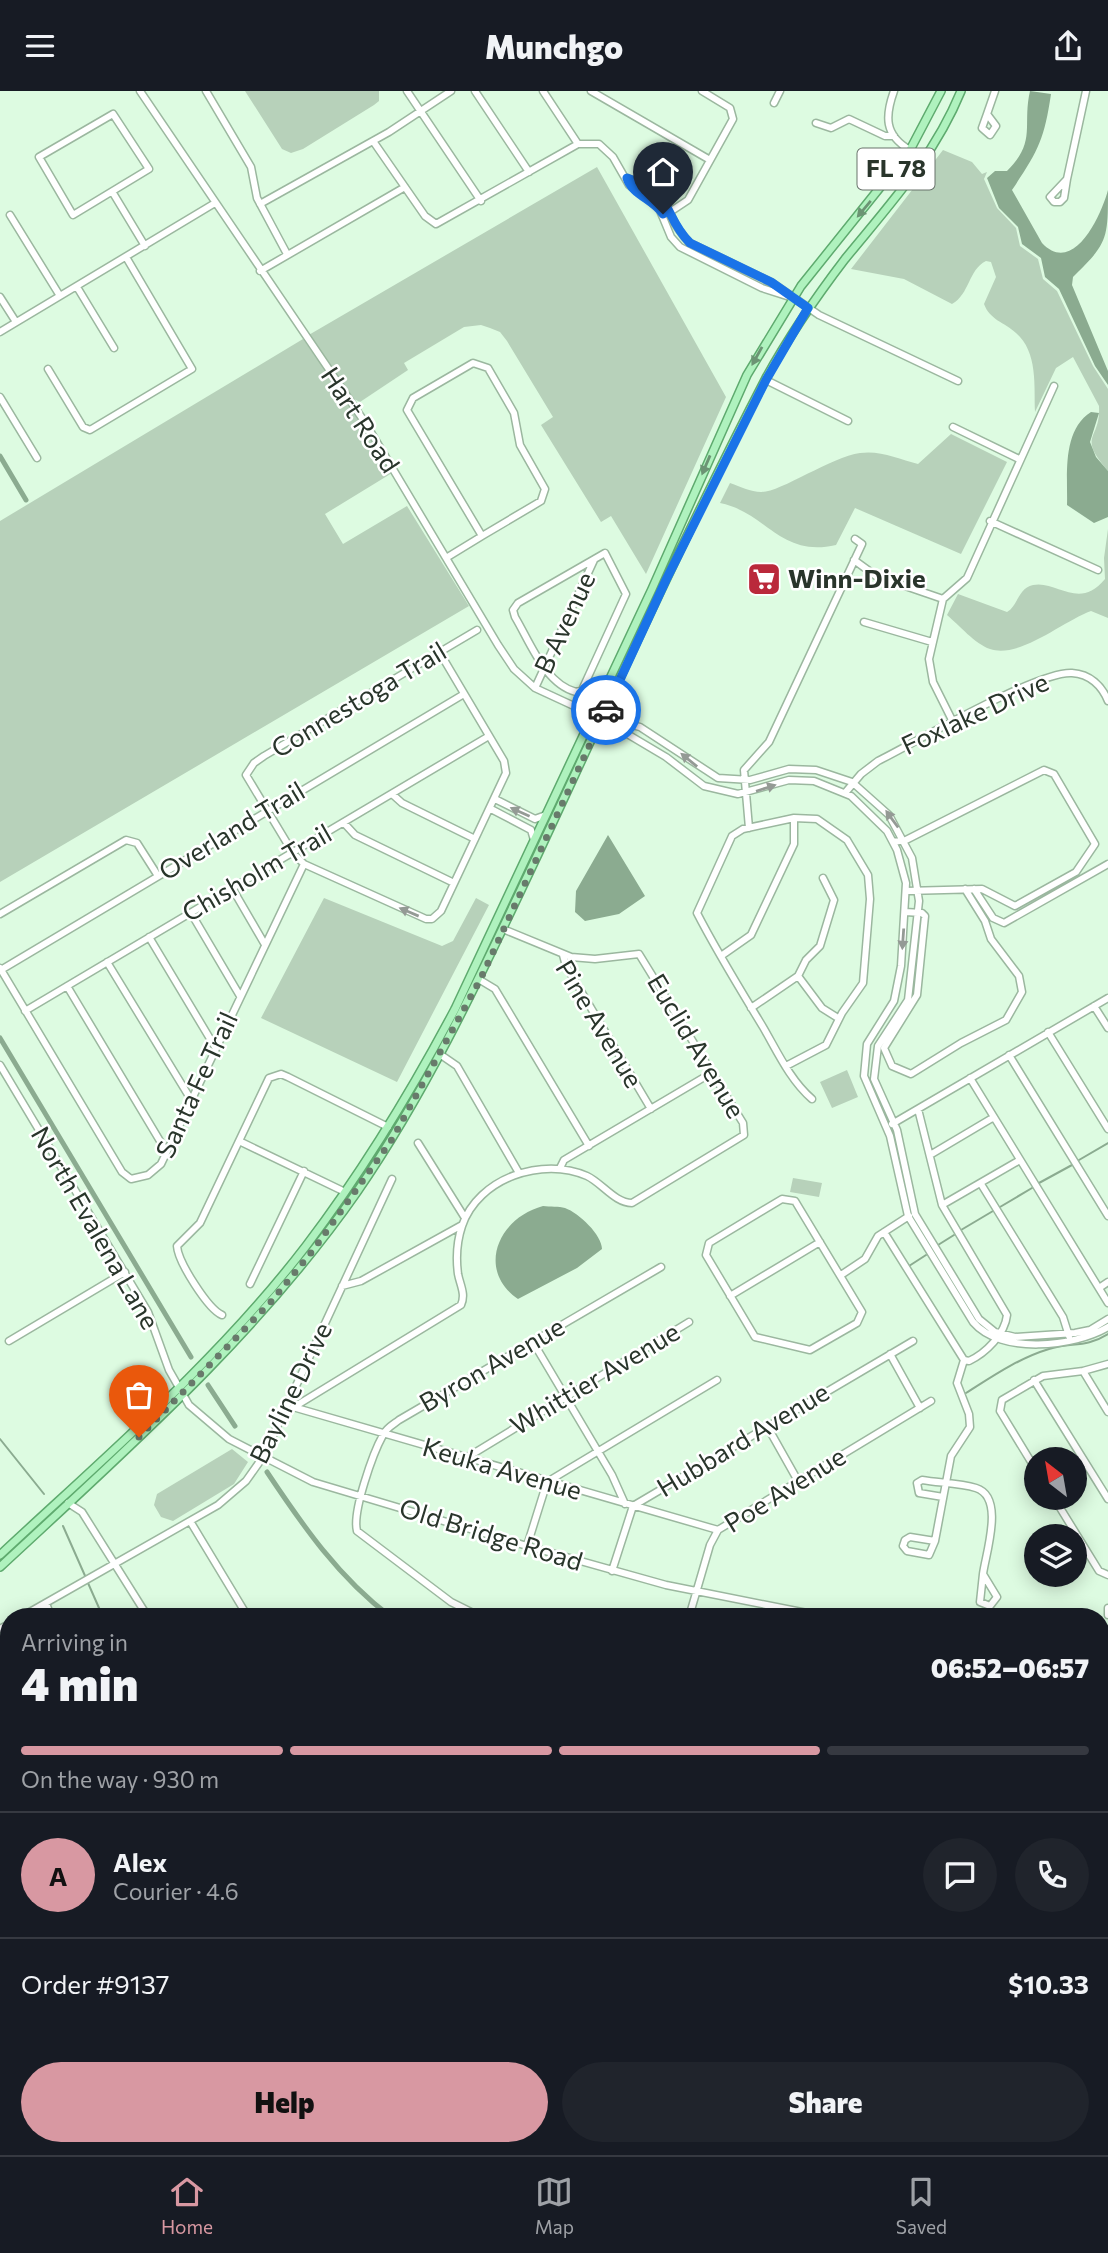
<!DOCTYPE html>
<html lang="en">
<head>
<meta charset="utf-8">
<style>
	body { margin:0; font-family:Commissioner,sans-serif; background:#20242c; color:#f1f3f6; height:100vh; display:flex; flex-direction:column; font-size:26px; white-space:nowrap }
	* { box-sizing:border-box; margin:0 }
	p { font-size:23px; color:#9ea1a6 }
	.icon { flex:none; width:38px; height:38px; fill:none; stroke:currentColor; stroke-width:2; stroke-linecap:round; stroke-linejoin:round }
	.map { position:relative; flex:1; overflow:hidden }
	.panel { position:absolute; left:0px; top:1517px; width:1110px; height:548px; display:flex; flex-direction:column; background:#171b24; border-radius:28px 28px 0 0; box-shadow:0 4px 18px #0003 }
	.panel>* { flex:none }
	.needle { width:46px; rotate:329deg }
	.tools { position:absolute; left:1024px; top:1356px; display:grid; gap:14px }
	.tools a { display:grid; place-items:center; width:63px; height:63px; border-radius:50%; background:#171b24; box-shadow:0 4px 18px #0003; font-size:35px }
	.pin { position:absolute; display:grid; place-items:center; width:60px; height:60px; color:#fff; margin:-72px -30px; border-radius:50% 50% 50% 0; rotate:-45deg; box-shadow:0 0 7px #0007 }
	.pin .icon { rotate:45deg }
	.courier { position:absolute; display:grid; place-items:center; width:70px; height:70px; margin:-35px; border:5px solid #1a73e8; border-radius:50%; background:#fff; color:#222; box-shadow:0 2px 9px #0007 }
	.overview em { font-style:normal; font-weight:800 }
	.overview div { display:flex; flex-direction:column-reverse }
	.overview { display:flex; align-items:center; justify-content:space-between; height:119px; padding:0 21px }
	h1 { font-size:46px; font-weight:800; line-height:52px }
	.bar { display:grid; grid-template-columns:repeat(4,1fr); gap:10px 7px; align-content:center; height:84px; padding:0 21px }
	.bar i { height:9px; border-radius:5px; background:#363941 }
	.bar .on { background:#d898a2 }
	.bar p { grid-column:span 4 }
	.line { display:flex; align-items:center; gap:18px; padding:0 21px; border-top:2px solid #363941 }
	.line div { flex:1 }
	.round { display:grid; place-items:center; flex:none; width:74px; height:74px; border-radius:37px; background:#20242c }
	.primary-button { display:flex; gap:14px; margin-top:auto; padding:14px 21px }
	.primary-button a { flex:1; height:80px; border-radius:42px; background:#d898a2; color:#111; font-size:28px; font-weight:800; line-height:80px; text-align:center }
	.primary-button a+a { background:#20242c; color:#f1f3f6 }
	header { display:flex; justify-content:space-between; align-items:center; height:91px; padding:0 21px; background:#171b24; font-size:32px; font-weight:800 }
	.tab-bar { display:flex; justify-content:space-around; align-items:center; height:98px; border-top:2px solid #363941; background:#171b24; font-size:19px; color:#9ea1a6 }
	.tab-bar a { display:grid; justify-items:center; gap:4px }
	.tab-bar .on { color:#d898a2 }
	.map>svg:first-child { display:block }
	.green { fill:#b7d1ba }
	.water { fill:#8bab90 }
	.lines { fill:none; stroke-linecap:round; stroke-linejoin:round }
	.stream { stroke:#8bab90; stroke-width:2 }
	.canal { stroke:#8bab90; stroke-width:5 }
	.minor-casing { stroke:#9bb79f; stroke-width:9 }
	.major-casing { stroke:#5eaa6e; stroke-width:10 }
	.minor { stroke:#fff; stroke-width:6 }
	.major { stroke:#aff2be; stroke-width:7 }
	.oneway { fill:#6c9474 }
	.oneway2 { fill:#949a95 }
	.done { stroke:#687a6b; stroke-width:7; stroke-dasharray:0 12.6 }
	.route { stroke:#1a73e8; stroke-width:9 }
	.labels { text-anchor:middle; stroke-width:5; stroke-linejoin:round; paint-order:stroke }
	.shield { fill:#fff; stroke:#69726b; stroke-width:2 }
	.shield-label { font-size:24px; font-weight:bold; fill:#29352b }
	.street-label { font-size:26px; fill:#29352b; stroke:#fff }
	.poi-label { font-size:26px; font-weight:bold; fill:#29352b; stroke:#fff; text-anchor:start }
</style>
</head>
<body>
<header><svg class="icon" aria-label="menu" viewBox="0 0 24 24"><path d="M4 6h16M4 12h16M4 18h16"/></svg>Munchgo<svg class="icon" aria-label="share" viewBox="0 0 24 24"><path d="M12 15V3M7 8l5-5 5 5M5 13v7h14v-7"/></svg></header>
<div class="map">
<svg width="1108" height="2064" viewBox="0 0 1108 2064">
	<rect width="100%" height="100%" fill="#ddfbe1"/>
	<path class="green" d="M 245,0 L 379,0 L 379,10 L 374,14 L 303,58 L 291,62 L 282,58 Z
		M 943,59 L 972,71 L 982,83 L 987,81 L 984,88 L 997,117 L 1016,137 L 1020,155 L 1038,168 L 1043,188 L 1057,200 L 1093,275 L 1108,298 L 1108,380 C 1076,343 1101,350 1099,315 L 1073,266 L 1056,277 L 1035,321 C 1034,295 1038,261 1016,242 C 1004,231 990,229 984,213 L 996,186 L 991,171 L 986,170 C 968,179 970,203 952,213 L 904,188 L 851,178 Z
		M 597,76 L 726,306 L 646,483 L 611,425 L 601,431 L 541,334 L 553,326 L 507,250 L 500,241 L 490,237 L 481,234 L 464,236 L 404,272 L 408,279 L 360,311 L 350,306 L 307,245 Z
		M 303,248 L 363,334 L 392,382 L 325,423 L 343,453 L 407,415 L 469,515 L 0,791 L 0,430 Z
		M 951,343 L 1007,371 L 961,463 L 855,417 L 836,454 C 780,467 766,421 720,412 L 730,392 C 739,395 751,401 761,401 C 779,402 831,366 860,362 C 880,359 899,368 918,373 Z
		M 1108,438 L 1108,527 L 1091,520 C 1063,530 1020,568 990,558 C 975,553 959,534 947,524 L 958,503 L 1007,521 C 1018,515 1018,497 1033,494 C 1057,489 1079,520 1105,488 L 1104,467 Z
		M 324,807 L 442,855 L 453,850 L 476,807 L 489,814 L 397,991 L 261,927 Z
		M 847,979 L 858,1006 L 832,1017 L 820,991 Z
		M 793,1087 L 822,1092 L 819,1106 L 790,1101 Z
		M 232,1358 L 248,1371 L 234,1393 L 173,1430 L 161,1426 L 154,1414 L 157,1403 Z
		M 1101,1573 L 1108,1574 L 1108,1886 L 1101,1896 Z
		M 67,2056 L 124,2056 L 126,2064 L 64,2064 L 61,2059 Z
		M 134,2056 L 431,2056 L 418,2064 L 136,2064 Z"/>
	<path class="water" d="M 1030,0 L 1051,3 C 1044,50 1038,60 1012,99 L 1042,152 C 1074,186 1102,122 1108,99 C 1108,148 1108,152 1073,186 L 1072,194 L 1108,280 L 1108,294 L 1095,275 L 1059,198 L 1045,186 L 1041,167 L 1022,153 L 1018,136 L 999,117 L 987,87 L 995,80 L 1007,80 C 1037,50 1022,35 1030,0 Z
		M 1091,321 L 1099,322 L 1090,351 L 1096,366 L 1108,380 L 1108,426 L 1094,432 L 1067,414 C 1068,387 1061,340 1091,321 Z
		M 608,744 L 645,805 L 619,823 L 585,830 L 575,821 L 576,800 Z
		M 543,1115 C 550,1116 559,1115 565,1117 C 579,1122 602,1144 602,1158 L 577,1177 L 518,1208 C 476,1179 498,1127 543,1115 Z
		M 1108,1890 L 1108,2064 L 1026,2064 L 1029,2056 L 1101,2056 L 1101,1901 Z"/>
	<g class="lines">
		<path class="stream" d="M 1079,1069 L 1108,1052
			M 1039,1092 L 1072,1074
			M 1000,1116 L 1032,1097
			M 961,1139 L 993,1120
			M 938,1154 L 954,1144
			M 909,1175 L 926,1164
			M 966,1302 C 993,1285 1019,1267 1049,1258 C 1071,1251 1086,1257 1108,1243
			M 0,1348 L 44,1403
			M 63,1435 L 86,1487
			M 88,1492 L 103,1526"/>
		<path class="canal" d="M 0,365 L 26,409
			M 0,947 L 191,1266
			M 208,1294 L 235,1335
			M 267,1381 C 303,1435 339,1487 391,1526
			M 1101,1772 L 1108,1774"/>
		<g class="minor-casing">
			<path id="minor" d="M 140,0 L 366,333 L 498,554 L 514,578 L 535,597 L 602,628 L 666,666 L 704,695 L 738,703 L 789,689 L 814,690 L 851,705 L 887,740 L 897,759 L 906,792 L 901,875 L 894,910 L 867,953 L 864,985 L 890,1045 L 908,1125 L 973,1231 C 1001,1264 1074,1256 1108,1236
				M 206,0 L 251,76 L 257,107 L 287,163
				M 407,0 L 481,110
				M 475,0 L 529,81
				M 543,0 L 578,53
				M 591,0 L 710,69
				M 894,0 C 885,25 884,44 910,59
				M 774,12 L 780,0
				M 113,23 L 149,78 L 73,124 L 39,66 Z
				M 987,23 L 996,35 L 990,44 L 982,37 Z
				M 987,23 L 995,0
				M 816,32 L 831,37 L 849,28 L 885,45 L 894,45
				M 373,50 L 425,125 L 436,133 L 578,53 L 599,53 L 613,66 L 629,94 L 659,117 L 671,146 L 680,156 L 762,197 L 793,207
				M 627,87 C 676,103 662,125 690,152 L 771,191 L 819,224 L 958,290
				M 1067,88 L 1086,0
				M 1067,88 L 1064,107 L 1060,111 L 1054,111 L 1050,106 Z
				M 113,102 L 145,155
				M 260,113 L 389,41 L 451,0
				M 670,121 L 688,109 L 733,28 L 730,17 L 702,0
				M 10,124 L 60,205
				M 260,180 L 405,96
				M 77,196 L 114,257
				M 0,206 L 16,231
				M 0,241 L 215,112
				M 473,272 L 488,277 L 514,322 L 520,354 L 545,398 L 541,410 L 482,445 L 407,319 L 413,307 Z
				M 48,278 L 83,336 L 90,339 L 192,278 L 126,166
				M 766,289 L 848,330
				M 0,306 L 37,367
				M 953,336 L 1019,368
				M 990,430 L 1098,479
				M 605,462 L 626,503 L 582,599 L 576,601 C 545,593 530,551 515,526 L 513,519 L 518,512 Z
				M 446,467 L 482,445
				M 854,469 L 876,485 L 943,508
				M 864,531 L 932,551
				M 440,562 L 504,670 L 506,682 L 441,820 L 432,828 L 426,828 L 304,773 L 293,762 L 246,684 L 254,672 L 264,665 L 477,539
				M 535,597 L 594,469
				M 607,628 L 640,636 L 718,687 L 750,689 L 789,678 L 816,679 L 852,691 L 889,724 L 912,767 L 919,810 L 908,909 L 878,955 L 874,988 L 897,1039 L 915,1123 L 979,1228 L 995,1241 L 1015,1246 L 1075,1242 L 1090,1239 L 1108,1228
				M 953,631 L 933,591 L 929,568 L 943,508 L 967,487 L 1054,295
				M 845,702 L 861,683 L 878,670 C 916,651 1037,580 1072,582 C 1090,583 1102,595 1108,610
				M 392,703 L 402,712 L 475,748
				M 495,708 L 535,728 L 546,724
				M 491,718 L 531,739 L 534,749
				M 344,732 L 355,744 L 454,792
				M 749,737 L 744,679 L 769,651 L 862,453 L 855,448
				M 893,751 L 906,749 L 1044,679 L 1054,683 L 1095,753 L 1076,781 L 1015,815 L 982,798 L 906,800
				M 232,797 L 264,852
				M 974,798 L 993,827 L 1004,832 L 1108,773
				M 905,821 L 922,822 L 925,825 L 917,904 L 884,957 L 892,975 L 911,983 L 961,952 L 1006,929 L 1022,901 L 1019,885 L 991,848 L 985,830 L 965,798
				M 191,822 L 240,905
				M 0,823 L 126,749 L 137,752 L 158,785
				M 149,846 L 215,956
				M 563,864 L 566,875 L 651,1018
				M 721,865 L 751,844 L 794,753 L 794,727
				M 107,871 L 190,1007
				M 0,877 L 122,1081 L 131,1088 L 148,1084 L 161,1073 L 304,773
				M 1,879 L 464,603
				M 798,885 L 822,917 L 838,927
				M 480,889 L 495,898 L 589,1055
				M 67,895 L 166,1060
				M 1094,915 L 1108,937
				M 751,917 L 798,885 L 806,869 L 820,855 L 834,809 L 823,787
				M 25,920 L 489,645
				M 1048,941 L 1108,1038
				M 441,964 L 457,975 L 519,1082
				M 1009,964 L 1108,1125
				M 0,974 L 148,1221 L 169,1279 L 189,1314 L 229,1348 L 313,1391 L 527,1455 L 666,1494 L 827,1526
				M 786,975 L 826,954 L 842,922 L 863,892 L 870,808 L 868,784 L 847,749 L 817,728 L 794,727 L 743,738 L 732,745 L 697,822 C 717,861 740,898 763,936 C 777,960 790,989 812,1008
				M 970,987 L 1108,1212
				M 892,1033 L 1108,907
				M 239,1050 L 345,1101
				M 418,1052 L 465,1127
				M 930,1064 L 994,1026
				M 560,1077 L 564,1069 L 713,981
				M 981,1093 L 1063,1226 L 1069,1245
				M 782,1108 L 795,1110 L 862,1221 L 857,1232 L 810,1259 L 755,1246 L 706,1164 L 709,1152 Z
				M 942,1114 L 1020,1069
				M 884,1141 L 964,1269 L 969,1270 C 986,1262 1005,1243 1007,1224 L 942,1114 L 918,1018
				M 841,1184 L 865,1168 L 878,1145 L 909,1125
				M 250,1193 L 304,1080
				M 342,1195 L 361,1190 L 462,1134
				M 1099,1197 L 1108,1191
				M 730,1205 L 820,1151
				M 222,1224 C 208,1218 178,1171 177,1155 L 200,1132 L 269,987 L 281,983 L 288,986 L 388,1036
				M 9,1250 L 125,1181
				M 533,1251 L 612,1384 L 625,1413
				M 890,1263 L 920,1317
				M 1083,1280 L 1108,1321
				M 1034,1289 L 1108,1408
				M 293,1316 L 718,1439
				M 294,1316 L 461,1214 C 466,1203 460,1194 458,1183 C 456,1168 457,1150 462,1135 C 478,1087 543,1065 587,1085 C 602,1092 615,1112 632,1112 L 744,1044 L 743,1032 L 639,863 L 595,868 L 571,866 L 503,838
				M 767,1335 L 798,1390
				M 466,1367 L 689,1231
				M 1036,1379 L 1000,1320 L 1002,1309 L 1043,1285 L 1083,1280 L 1108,1273
				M 943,1406 L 919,1402 L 917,1392 L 922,1389 C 939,1392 959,1392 976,1397 C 1005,1406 986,1461 983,1483
				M 1054,1407 L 1099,1480 L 1108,1484
				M 68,1412 L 82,1421 L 148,1526
				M 190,1430 L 248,1526
				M 910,1446 L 935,1450 L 929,1464 L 907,1460 L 903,1455 L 905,1449 Z
				M 935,1450 L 951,1365 L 970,1336 L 969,1323 L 957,1292 L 964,1269
				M 527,1455 L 547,1391 L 717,1289
				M 612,1480 L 633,1415 L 913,1250
				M 983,1483 L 997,1506 L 990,1515 L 980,1511 Z
				M 46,1512 L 51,1526
				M 1108,1517 L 1108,1524
				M 21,1526 L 218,1414 L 246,1390 L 263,1366 L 392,1088
				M 481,1526 L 451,1511 L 357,1440 C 352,1421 373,1362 383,1344 C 386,1337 394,1333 399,1329 L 661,1176
				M 689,1526 L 710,1454 L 718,1439 L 931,1310
				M 0,1538 L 9,1533
				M 1101,1575 L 1108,1577
				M 0,1590 L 9,1604
				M 0,1840 L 9,1854
				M 0,1907 L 9,1902
				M 0,1967 L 9,1981
				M 55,2056 L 59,2064
				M 663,2056 L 668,2064
				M 467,2064 L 480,2056
				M 582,2064 L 594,2056
				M 802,2064 L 802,2056
				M 889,2064 L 890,2056
				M 981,2064 L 982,2056"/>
		</g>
		<g class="major-casing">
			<path id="major" d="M 910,59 L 917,73 L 915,81
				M 0,1464 C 105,1366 218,1270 306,1155 C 363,1080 411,1001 455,918 L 652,498 L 747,284 L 801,195 L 910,59 L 941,0
				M 0,1476 C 126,1359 258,1243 357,1101 C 430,995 483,879 538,763 C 612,604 685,443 766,287 C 789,245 816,206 845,168 C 889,114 934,66 961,0"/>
		</g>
		<use href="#minor" class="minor"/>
		<use href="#major" class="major"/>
	</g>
	<defs><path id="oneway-solid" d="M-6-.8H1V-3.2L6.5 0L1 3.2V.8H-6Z" transform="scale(1.75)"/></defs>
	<g class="oneway">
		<use href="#oneway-solid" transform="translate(864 118) rotate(130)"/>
		<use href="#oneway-solid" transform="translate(757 265) rotate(119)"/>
		<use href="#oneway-solid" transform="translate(706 374) rotate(113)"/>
	</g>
	<g class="oneway2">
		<use href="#oneway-solid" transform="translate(689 669) rotate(-141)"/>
		<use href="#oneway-solid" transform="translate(766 697) rotate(-18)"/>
		<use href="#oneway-solid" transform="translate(520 721) rotate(-156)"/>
		<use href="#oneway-solid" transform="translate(892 728) rotate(-126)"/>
		<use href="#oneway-solid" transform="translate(409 821) rotate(-157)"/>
		<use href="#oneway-solid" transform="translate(903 848) rotate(94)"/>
	</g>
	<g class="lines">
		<path class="done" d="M 139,1346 L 270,1212 L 314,1158 L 391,1050 L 480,889 L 606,619"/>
		<path class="route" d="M 606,619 L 666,489 L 766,289 L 808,217 L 771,191 L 690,152 C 662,124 676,103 627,87 C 632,104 653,108 663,123"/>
	</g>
	<defs>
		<g id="supermarket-square" transform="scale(1.75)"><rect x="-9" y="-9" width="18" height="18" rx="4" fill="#ba293b" stroke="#fff"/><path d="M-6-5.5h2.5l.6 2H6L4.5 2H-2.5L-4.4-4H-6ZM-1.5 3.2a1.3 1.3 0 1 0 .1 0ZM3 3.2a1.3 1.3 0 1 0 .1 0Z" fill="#fff"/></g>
	</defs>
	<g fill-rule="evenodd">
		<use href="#supermarket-square" x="764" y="488"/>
	</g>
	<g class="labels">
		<rect class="shield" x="857.5" y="57.5" width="77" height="41" rx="5"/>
		<g class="shield-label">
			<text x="896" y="86">FL 78</text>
		</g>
		<g class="street-label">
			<text transform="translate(360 329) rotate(57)" y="9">Hart Road</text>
			<text transform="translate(565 532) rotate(-65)" y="9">B Avenue</text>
			<text transform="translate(359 609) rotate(-31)" y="9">Connestoga Trail</text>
			<text transform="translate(975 623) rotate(-25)" y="9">Foxlake Drive</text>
			<text transform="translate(232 740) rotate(-31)" y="9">Overland Trail</text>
			<text transform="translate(257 782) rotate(-30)" y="9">Chisholm Trail</text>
			<text transform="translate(599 933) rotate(59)" y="9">Pine Avenue</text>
			<text transform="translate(696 955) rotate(59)" y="9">Euclid Avenue</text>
			<text transform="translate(197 994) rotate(-65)" y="9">Santa Fe Trail</text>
			<text transform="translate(95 1137) rotate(60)" y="9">North Evalena Lane</text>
			<text transform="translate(492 1274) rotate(-30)" y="9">Byron Avenue</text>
			<text transform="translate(595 1288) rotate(-31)" y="9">Whittier Avenue</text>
			<text transform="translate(291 1302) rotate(-64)" y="9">Bayline Drive</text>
			<text transform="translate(743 1349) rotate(-31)" y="9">Hubbard Avenue</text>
			<text transform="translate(502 1378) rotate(16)" y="9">Keuka Avenue</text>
			<text transform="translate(785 1399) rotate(-32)" y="9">Poe Avenue</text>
			<text transform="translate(491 1444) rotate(17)" y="9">Old Bridge Road</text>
		</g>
		<g class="poi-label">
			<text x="788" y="497">Winn-Dixie</text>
		</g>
	</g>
</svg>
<div class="tools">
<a><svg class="needle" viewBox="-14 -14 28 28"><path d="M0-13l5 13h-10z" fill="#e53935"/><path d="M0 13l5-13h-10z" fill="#9ea1a6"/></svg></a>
<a><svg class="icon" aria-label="layers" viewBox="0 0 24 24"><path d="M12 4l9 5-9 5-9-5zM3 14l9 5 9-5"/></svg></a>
</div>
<div class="pin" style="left:139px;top:1346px;background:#ea580c"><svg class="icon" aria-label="bag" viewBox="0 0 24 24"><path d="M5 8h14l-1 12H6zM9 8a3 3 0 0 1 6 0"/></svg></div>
<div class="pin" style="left:663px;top:123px;background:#1f2937"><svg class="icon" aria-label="home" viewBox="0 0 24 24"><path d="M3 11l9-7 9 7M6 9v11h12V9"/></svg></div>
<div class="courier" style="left:606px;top:619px"><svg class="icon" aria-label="car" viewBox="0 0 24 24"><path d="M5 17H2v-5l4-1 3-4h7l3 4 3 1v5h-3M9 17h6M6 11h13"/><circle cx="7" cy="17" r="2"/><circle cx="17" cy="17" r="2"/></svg></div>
<section class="panel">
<div class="overview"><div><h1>4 min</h1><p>Arriving in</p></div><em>06:52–06:57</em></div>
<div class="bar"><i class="on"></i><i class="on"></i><i class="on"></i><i></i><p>On the way · 930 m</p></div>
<div class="line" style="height:126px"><b class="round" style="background:#d898a2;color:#111">A</b><div><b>Alex</b><p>Courier · 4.6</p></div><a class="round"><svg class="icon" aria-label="chat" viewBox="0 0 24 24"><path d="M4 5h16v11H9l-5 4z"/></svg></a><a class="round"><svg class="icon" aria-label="phone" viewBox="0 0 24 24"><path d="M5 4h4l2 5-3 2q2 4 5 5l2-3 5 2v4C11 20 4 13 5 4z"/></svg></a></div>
<div class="line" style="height:91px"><div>Order #9137</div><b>$10.33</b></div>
<div class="primary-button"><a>Help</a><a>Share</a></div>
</section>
</div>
<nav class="tab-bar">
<a class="on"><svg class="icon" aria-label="home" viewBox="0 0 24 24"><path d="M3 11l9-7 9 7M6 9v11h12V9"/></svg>Home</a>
<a><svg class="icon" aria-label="map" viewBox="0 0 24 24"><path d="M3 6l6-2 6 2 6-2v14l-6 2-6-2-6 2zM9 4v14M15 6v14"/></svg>Map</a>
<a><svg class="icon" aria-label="saved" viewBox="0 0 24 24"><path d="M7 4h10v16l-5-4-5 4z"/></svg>Saved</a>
</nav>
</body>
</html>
